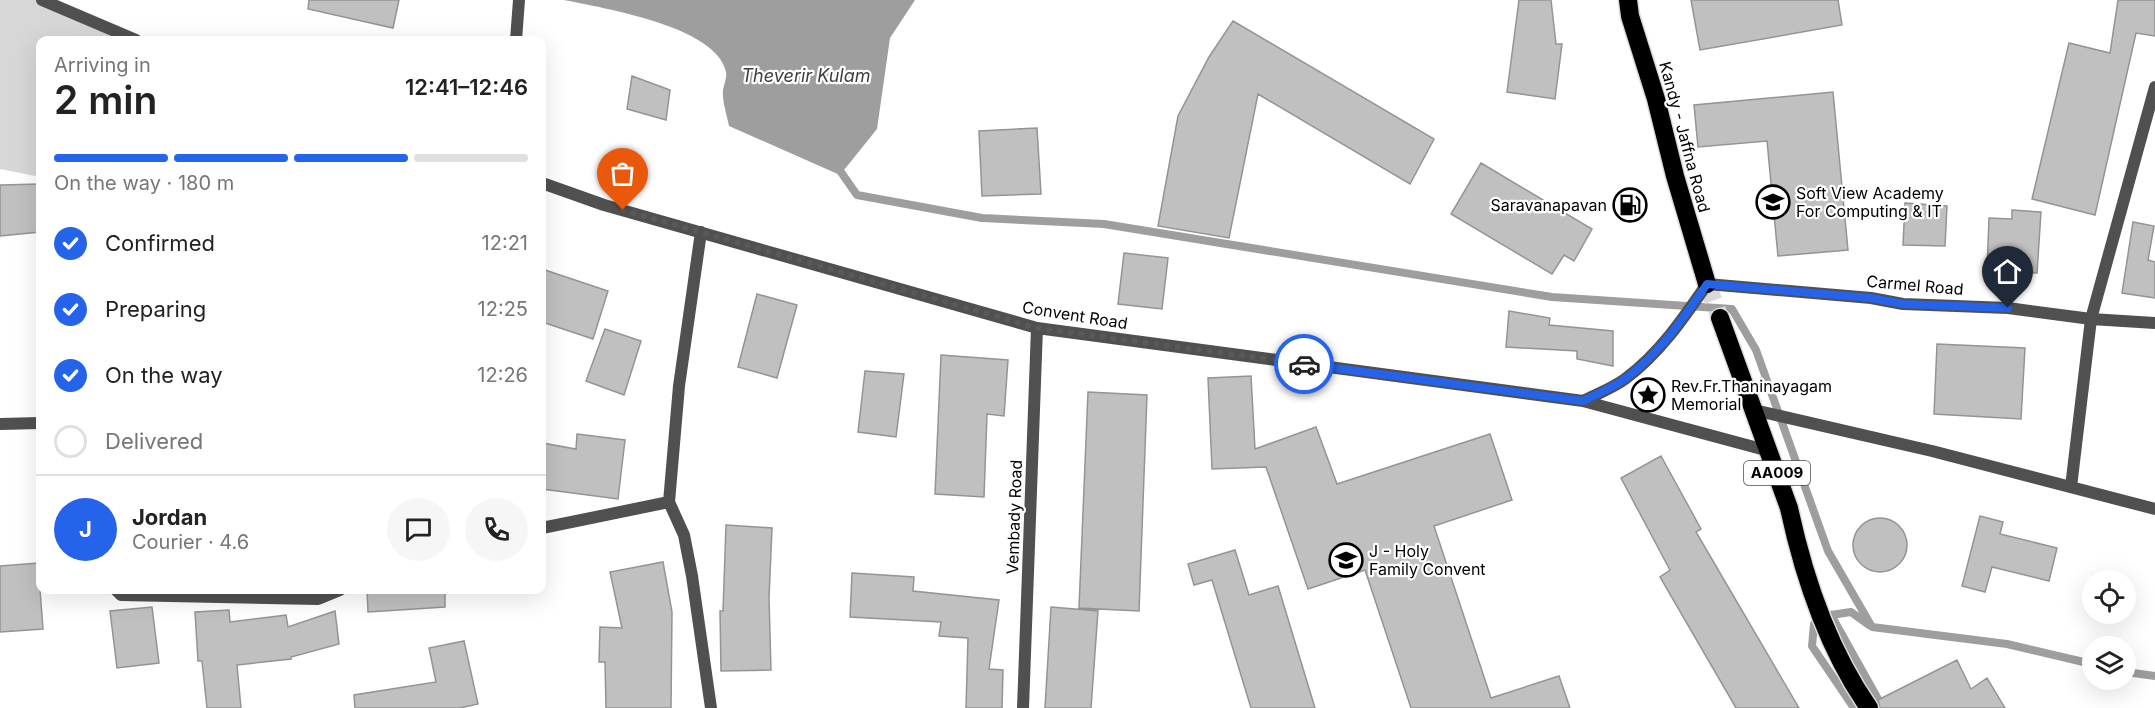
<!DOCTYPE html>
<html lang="en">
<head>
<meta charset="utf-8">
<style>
	body { margin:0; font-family:Inter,sans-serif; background:#f6f6f6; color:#222; height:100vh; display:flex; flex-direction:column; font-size:22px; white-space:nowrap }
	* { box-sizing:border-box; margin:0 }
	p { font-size:20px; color:#767676 }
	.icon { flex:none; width:33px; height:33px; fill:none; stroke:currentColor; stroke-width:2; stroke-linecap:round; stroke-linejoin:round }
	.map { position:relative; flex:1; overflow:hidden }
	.side { position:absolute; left:36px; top:36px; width:510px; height:558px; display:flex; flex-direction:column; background:#fff; border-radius:12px; box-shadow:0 6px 24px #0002 }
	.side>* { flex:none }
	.buttons { position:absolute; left:2082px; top:570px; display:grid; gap:12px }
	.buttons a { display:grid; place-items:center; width:54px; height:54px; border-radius:50%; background:#fff; box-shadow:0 6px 24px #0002; font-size:30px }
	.pin { position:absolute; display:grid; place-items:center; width:51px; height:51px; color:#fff; margin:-62px -26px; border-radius:50% 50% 50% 0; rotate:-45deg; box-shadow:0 0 6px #0007 }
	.pin .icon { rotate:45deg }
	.courier { position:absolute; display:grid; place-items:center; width:60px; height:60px; margin:-30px; border:4px solid #2563eb; border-radius:50%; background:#fff; color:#222; box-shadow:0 2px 8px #0007 }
	.overview em { font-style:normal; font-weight:600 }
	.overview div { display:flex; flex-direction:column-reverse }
	.overview { display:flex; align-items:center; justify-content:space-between; height:102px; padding:0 18px }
	h1 { font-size:39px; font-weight:600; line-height:45px }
	.bar { display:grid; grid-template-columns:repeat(4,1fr); gap:9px 6px; align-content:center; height:72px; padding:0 18px }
	.bar i { height:8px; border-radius:4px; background:#e0e0e0 }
	.bar .on { background:#2563eb }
	.bar p { grid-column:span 4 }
	.line { display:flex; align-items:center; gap:15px; padding:0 18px; border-top:2px solid #e0e0e0 }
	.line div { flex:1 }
	.round { display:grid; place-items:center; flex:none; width:63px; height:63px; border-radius:32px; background:#f6f6f6 }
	ol { padding:0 18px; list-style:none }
	li { display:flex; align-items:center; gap:18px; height:66px }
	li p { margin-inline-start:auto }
	li .icon { padding:6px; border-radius:50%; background:#2563eb; color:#fff; stroke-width:4 }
	li:last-child { color:#767676 }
	li i { width:33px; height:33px; border:3px solid #e0e0e0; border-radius:50% }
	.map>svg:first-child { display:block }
	.green { fill:#d7d7d7 }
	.water { fill:#9e9e9e }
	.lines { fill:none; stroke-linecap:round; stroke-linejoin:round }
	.stream { stroke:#9e9e9e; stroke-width:8 }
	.building { fill:#c0c0c0; stroke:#949494; stroke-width:1.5 }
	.highway-tunnel { stroke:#d9d9d9; stroke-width:18; stroke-dasharray:18 9; stroke-linecap:butt }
	.highway-casing { stroke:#dbdbdb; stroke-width:21 }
	.street { stroke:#505050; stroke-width:12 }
	.highway { stroke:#000; stroke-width:18 }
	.done { stroke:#595959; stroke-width:6; stroke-dasharray:0 10.8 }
	.route { stroke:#2563eb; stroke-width:8 }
	.labels { text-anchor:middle; stroke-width:4.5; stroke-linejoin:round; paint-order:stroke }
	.shield { fill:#fff; stroke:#4c4c4c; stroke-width:1.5 }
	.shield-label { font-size:15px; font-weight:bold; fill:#000 }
	.street-label { font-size:16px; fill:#000; stroke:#fff }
	.poi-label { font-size:16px; fill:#000; stroke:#fff; text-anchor:start }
	.water-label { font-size:18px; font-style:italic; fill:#3f3f3f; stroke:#fff }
</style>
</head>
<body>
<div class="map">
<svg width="2155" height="708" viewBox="0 0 2155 708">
	<rect width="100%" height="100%" fill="#fff"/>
	<path class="green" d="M 0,0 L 42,0 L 123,40 L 40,40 L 40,177 L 0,169 Z"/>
	<path class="water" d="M 564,0 L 915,0 L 890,38 L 877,129 L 840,175 L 729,126 C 727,115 722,102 723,90 C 724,85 727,77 726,72 C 717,26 602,8 564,0 Z"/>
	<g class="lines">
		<path class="stream" d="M 836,165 L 857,195 L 982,218 L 1104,224 L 1552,297 L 1732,309 L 1756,350 L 1828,551 L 1872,627 L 2007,644 L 2092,664
			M 1831,615 L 1883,708
			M 2126,672 L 2155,676
			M 1854,708 L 1812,646 L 1814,624 L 1831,615 L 1851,612 L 1869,625"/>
	</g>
	<path class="building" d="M 309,0 L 399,0 L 393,28 L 308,9 Z
		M 1519,0 L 1551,0 L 1556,44 L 1562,44 L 1555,99 L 1507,92 Z
		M 1691,0 L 1838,0 L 1842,25 L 1700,50 Z
		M 2118,0 L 2155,0 L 2155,36 L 2136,33 L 2095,215 L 2032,199 L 2069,43 L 2110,53 Z
		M 1233,21 L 1434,139 L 1410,184 L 1258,94 L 1229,238 L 1158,226 L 1178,116 L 1209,57 Z
		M 632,76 L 670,90 L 666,120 L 627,109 Z
		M 1833,92 L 1848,250 L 1778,256 L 1767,141 L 1698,147 L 1694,105 Z
		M 1037,128 L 1041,194 L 982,196 L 979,131 Z
		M 1481,163 L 1592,229 L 1574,261 L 1564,255 L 1552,274 L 1451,214 Z
		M 40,184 L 40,232 L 0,236 L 0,185 Z
		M 1905,203 L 1947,206 L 1945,246 L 1903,245 Z
		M 2012,210 L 2041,212 L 2037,273 L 1987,270 L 1989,218 L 2012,219 Z
		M 2133,222 L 2154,226 L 2148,260 L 2155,262 L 2155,298 L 2122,293 Z
		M 1124,253 L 1168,258 L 1162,309 L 1118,304 Z
		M 542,269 L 608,291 L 593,339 L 542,322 Z
		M 757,294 L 797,305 L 777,378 L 738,367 Z
		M 1509,311 L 1550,318 L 1549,325 L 1613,331 L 1613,366 L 1577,359 L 1577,351 L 1506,347 Z
		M 605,329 L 641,341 L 624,395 L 586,381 Z
		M 1937,344 L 2025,348 L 2021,419 L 1934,414 Z
		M 941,355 L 1008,360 L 1004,416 L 987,414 L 984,497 L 935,494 Z
		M 865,371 L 904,374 L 896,437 L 858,432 Z
		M 1251,376 L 1255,449 L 1316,427 L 1337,484 L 1490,434 L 1512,500 L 1434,526 L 1491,698 L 1559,676 L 1570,708 L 1411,708 L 1365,570 L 1308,589 L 1266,467 L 1212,469 L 1208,378 Z
		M 1088,392 L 1147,395 L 1139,611 L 1079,608 Z
		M 577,434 L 625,440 L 618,499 L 542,489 L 542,443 L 576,449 Z
		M 1661,456 L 1701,529 L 1696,532 L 1799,708 L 1736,708 L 1660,577 L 1670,570 L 1621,478 Z
		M 1980,516 L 2003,522 L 2000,534 L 2057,548 L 2049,581 L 1992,567 L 1985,592 L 1962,586 Z
		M1853 545a27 27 0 1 1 54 0a27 27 0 1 1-54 0Z
		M 726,525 L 772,528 L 769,598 L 771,670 L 721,671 L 720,611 L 723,611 Z
		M 1235,550 L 1249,595 L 1278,586 L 1315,708 L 1251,708 L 1212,580 L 1194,585 L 1188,564 Z
		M 663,562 L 672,612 L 671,708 L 606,708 L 605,662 L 599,662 L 600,627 L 622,628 L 610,572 Z
		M 38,563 L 43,629 L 0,632 L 0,566 Z
		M 852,573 L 914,577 L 913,591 L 999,600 L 989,669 L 1003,670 L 1002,708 L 966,708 L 968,638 L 939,636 L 941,622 L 850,617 Z
		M 367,590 L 445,590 L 445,607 L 368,612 Z
		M 152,607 L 159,663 L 117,668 L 110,611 Z
		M 1051,607 L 1098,611 L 1091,708 L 1045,708 Z
		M 229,610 L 230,622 L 286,615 L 288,627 L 335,611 L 339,644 L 291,657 L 291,659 L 237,665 L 241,708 L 207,708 L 202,661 L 198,661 L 195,612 Z
		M 464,641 L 478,704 L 460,708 L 355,708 L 354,695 L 436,682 L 429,648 Z
		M 1957,660 L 1971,689 L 1987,678 L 2005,708 L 1880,708 L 1878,700 Z"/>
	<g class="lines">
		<path class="highway-tunnel" d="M 1707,284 L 1720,318"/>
		<g class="highway-casing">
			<path id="highway" d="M 1628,0 L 1630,16 L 1656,99 L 1675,176 L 1707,284
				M 1720,318 L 1789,508 C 1804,578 1828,649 1869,708"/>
		</g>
		<path class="street" d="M 42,0 L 136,40
			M 516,40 L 519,0
			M 542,183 L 604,205 L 1037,328 L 1583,401 L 1769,451
			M 701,232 L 679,386 L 669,502 L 684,535 L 692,576 L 711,708
			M 1583,401 C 1597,394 1613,388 1625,379 C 1659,354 1683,319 1707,284 L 1871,298 L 1903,304 L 2008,308 L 2091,319 L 2155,323
			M 1754,410 L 1932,451 L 2155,509
			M 0,424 L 40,423
			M 2071,487 L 2091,319 L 2155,87
			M 542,528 L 669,502
			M 116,590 L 121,595 L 318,599 L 340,590
			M 1023,708 L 1037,328"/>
		<use href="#highway" class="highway"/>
	</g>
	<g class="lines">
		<path class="done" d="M 623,210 L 1037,328 L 1304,364"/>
		<path class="route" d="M 1304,364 L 1583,401 C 1597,394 1612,388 1625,379 C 1659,354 1683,319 1707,284 L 1871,298 L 1903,304 L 2008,308"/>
	</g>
	<defs>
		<g id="university-ring" transform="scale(1.725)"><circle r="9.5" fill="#fff" stroke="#000" stroke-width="1.5"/><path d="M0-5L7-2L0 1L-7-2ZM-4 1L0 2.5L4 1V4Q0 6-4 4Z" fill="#000"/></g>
		<g id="fuel-ring" transform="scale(1.725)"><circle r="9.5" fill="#fff" stroke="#000" stroke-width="1.5"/><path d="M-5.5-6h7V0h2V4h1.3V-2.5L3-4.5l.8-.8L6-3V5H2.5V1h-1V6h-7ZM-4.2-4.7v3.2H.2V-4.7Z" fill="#000"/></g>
		<g id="sight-ring" transform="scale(1.725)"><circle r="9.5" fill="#fff" stroke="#000" stroke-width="1.5"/><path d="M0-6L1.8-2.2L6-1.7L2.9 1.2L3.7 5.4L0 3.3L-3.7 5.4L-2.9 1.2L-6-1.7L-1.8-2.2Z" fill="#000"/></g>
		<g id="school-ring" transform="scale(1.725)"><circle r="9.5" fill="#fff" stroke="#000" stroke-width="1.5"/><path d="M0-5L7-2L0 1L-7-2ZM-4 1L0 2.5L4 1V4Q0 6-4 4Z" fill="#000"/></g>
	</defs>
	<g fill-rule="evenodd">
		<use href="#university-ring" x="1773" y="202"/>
		<use href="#fuel-ring" x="1630" y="205"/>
		<use href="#sight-ring" x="1648" y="395"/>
		<use href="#school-ring" x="1346" y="560"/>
	</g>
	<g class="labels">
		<rect class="shield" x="1744" y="461" width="66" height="24" rx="4.5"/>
		<g class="shield-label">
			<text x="1777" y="478">AA009</text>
		</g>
		<g class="street-label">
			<text transform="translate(1685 137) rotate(75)" y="6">Kandy - Jaffna Road</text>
			<text transform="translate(1915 285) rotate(5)" y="6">Carmel Road</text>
			<text transform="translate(1075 315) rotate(9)" y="6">Convent Road</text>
			<text transform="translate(1014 517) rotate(-88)" y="6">Vembady Road</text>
		</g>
		<g class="poi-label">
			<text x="1796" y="199">Soft View Academy<tspan x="1796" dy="18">For Computing &amp; IT</tspan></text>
			<text x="1607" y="211" text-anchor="end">Saravanapavan</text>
			<text x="1671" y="392">Rev.Fr.Thaninayagam<tspan x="1671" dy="18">Memorial</tspan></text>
			<text x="1369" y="557">J - Holy<tspan x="1369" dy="18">Family Convent</tspan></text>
		</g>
		<g class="water-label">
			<text x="806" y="82">Theverir Kulam</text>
		</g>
	</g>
</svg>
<div class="buttons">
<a><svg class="icon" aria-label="locate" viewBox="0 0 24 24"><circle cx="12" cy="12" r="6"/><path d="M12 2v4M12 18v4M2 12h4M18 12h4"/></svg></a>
<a><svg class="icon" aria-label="layers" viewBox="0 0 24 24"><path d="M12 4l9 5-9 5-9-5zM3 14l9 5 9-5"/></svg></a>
</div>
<div class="pin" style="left:623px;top:210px;background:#ea580c"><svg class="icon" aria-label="bag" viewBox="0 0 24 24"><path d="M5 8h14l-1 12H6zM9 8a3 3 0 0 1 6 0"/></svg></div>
<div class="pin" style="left:2008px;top:308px;background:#1f2937"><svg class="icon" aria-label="home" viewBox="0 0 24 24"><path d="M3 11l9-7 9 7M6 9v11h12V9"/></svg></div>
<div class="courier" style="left:1304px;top:364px"><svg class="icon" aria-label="car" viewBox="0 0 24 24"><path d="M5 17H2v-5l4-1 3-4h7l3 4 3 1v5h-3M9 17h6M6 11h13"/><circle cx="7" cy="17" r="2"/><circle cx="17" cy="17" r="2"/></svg></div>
<section class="side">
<div class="overview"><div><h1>2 min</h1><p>Arriving in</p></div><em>12:41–12:46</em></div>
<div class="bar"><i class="on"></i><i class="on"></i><i class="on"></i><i></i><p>On the way · 180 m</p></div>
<ol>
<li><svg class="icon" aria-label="check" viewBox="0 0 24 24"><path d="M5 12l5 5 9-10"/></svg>Confirmed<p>12:21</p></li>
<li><svg class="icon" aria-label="check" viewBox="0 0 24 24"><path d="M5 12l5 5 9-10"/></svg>Preparing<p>12:25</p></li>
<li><svg class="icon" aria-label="check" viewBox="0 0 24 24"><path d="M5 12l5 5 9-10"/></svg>On the way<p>12:26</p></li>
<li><i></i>Delivered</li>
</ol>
<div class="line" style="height:108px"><b class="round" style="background:#2563eb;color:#fff">J</b><div><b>Jordan</b><p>Courier · 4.6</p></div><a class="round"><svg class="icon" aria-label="chat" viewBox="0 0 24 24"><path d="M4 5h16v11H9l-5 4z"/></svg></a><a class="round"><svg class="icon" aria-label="phone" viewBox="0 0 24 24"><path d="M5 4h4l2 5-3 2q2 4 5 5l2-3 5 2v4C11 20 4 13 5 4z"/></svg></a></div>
</section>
</div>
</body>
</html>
